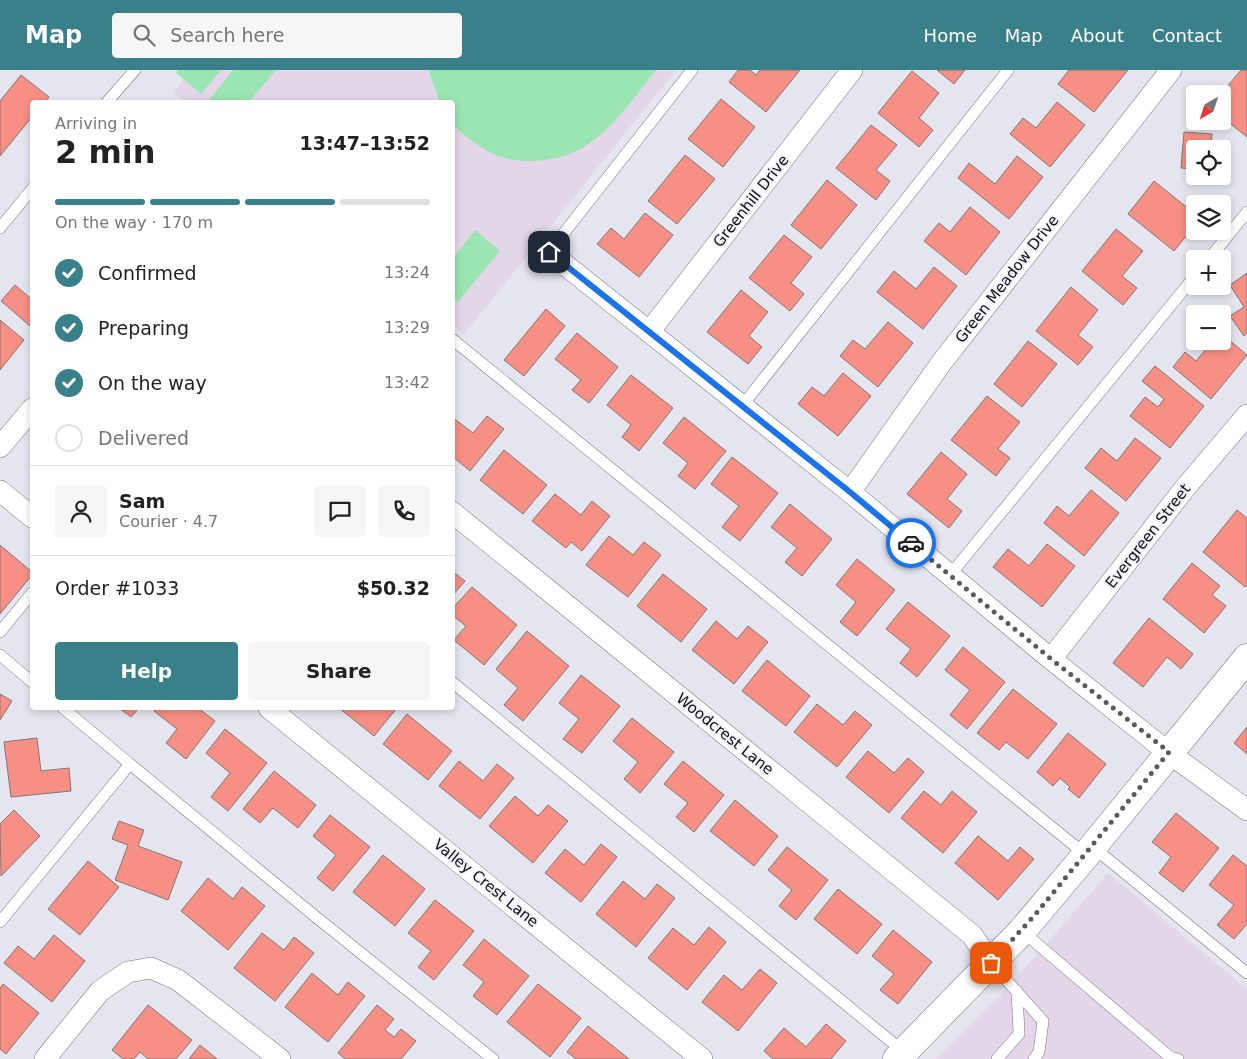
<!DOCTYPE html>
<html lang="en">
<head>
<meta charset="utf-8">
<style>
	body { margin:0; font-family:"DejaVu Sans",sans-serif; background:#f6f6f6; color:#222; height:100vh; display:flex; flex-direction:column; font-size:19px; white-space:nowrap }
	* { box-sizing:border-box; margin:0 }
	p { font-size:16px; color:#767676 }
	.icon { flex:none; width:28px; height:28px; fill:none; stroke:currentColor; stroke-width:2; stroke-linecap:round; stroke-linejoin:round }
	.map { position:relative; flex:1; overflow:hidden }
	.details { position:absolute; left:30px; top:30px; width:425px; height:610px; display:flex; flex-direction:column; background:#fff; border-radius:5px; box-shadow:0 2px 8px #0003 }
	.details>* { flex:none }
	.needle { width:32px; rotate:219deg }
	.fabs { position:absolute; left:1186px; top:15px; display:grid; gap:10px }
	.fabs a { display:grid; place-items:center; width:45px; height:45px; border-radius:5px; background:#fff; box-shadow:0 2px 8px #0003; font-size:25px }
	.pin { position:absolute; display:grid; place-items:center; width:42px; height:42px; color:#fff; margin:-21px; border-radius:10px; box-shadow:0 2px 8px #0006 }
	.courier { position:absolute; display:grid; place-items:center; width:50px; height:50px; margin:-25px; border:4px solid #1a73e8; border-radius:50%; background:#fff; color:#222; box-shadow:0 1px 6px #0007 }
	.headline em { font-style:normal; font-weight:700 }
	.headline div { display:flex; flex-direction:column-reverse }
	.headline { display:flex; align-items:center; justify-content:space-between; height:85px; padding:0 25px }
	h1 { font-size:32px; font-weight:700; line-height:38px }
	.bar { display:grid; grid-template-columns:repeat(4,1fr); gap:8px 5px; align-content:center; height:60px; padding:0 25px }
	.bar i { height:6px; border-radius:4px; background:#e0e0e0 }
	.bar .current { background:#39808a }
	.bar p { grid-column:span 4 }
	.line { display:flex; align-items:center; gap:12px; padding:0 25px; border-top:1px solid #e0e0e0 }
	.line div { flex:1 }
	.round { display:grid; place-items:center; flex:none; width:52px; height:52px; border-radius:5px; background:#f6f6f6 }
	ol { padding:0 25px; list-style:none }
	li { display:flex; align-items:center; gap:15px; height:55px }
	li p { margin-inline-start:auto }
	li .icon { padding:5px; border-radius:50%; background:#39808a; color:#fff; stroke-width:4 }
	li:last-child { color:#767676 }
	li i { width:28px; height:28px; border:2px solid #e0e0e0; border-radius:50% }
	.cta { display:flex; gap:10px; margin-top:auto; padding:10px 25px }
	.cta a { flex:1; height:58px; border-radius:5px; background:#39808a; color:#fff; font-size:20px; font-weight:700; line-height:58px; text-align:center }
	.cta a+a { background:#f6f6f6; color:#222 }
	header { display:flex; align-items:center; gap:30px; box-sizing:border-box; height:70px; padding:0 25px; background:#39808a; color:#fff }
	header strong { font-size:24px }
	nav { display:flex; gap:28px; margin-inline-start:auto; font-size:18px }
	.search { width:350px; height:45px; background:#f6f6f6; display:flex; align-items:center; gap:12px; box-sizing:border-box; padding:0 18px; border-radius:5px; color:#767676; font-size:19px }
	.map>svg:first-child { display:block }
	.education { fill:#e4d6e9 }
	.green { fill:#9be5b2 }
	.building { fill:#f88f84; stroke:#817776 }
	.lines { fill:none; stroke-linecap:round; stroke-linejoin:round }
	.service-casing { stroke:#75767e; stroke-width:12 }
	.minor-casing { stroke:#75767e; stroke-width:22 }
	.tertiary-casing { stroke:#75767e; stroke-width:29 }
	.service { stroke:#fff; stroke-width:11 }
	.minor { stroke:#fff; stroke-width:21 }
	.tertiary { stroke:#fff; stroke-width:28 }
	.done { stroke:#5a5b60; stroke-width:5; stroke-dasharray:0 9 }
	.route { stroke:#1a73e8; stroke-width:6 }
	.labels { text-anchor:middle; stroke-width:4; stroke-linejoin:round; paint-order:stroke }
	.street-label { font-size:15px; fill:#0f1013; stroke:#f1f2fb }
</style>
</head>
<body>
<header>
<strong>Map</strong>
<div class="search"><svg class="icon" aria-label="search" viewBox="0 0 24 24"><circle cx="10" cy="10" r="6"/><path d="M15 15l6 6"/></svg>Search here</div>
<nav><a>Home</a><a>Map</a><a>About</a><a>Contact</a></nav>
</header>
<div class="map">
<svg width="1247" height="989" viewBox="0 0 1247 989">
	<rect width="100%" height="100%" fill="#e4e5ee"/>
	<path class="education" d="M 190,0 L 676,0 L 464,264 L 453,255 L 452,32 L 185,32 L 174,23 Z
		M 1108,803 L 1247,919 L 1247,989 L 936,989 L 995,931 L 1057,862 Z"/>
	<path class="green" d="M 178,0 L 221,0 L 201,24 L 176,3 Z
		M 233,0 L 276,0 L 249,32 L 211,32 L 209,30 Z
		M 430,0 L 656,0 C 621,44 594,90 532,91 C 515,92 495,87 481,77 C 471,70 458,63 453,52 C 451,47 452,38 452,32 L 440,32 L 430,5 Z
		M 475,160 L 500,181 L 458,232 L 453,228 L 453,188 Z"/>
	<path class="building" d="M 738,0 L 750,0 L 756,5 L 760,0 L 800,0 L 766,42 L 729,12 Z
		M 937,0 L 965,0 L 954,14 Z
		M 1069,0 L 1128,0 L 1094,42 L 1058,14 Z
		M 1241,0 L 1247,0 L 1247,67 L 1222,47 L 1221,24 Z
		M 912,1 L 939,23 L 919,48 L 933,60 L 919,77 L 878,43 Z
		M 21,5 L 49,27 L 45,32 L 32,32 L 32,47 L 0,86 L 0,31 Z
		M 721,29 L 755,57 L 723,97 L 688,69 Z
		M 1057,32 L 1085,55 L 1050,97 L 1010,64 L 1023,48 L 1036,58 Z
		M 871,55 L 897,75 L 876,100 L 890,111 L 876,130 L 836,98 Z
		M 1184,62 L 1212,64 L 1211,79 L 1195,79 L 1195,99 L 1181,98 Z
		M 685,85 L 715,109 L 677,154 L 648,131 Z
		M 1017,86 L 1043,107 L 1009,149 L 958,108 L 969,93 L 995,114 Z
		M 827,110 L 857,135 L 821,179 L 791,155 Z
		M 1154,111 L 1195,144 L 1195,155 L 1174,181 L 1128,144 Z
		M 970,137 L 1000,162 L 966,205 L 924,171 L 939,153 L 950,162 Z
		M 645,143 L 673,165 L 639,207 L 597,174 L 611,158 L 624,169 Z
		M 1116,159 L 1143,181 L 1122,206 L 1137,218 L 1123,235 L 1082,201 Z
		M 784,165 L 812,187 L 791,213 L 804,224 L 790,241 L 749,208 Z
		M 934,197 L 957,216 L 923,259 L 877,222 L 894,201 L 916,219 Z
		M 1247,203 L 1247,263 L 1244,266 L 1230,246 L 1244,237 L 1230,215 Z
		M 15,215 L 30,228 L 32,225 L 32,253 L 30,256 L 1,231 Z
		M 1071,217 L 1098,240 L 1078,265 L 1093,277 L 1078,295 L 1036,261 Z
		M 741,220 L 768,242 L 749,266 L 762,277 L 748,294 L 707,262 Z
		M 546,239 L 565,256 L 524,306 L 504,290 Z
		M 0,250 L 24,270 L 0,300 Z
		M 888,252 L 913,273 L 878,317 L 840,286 L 853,270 L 865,279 Z
		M 577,263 L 618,297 L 589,333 L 572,320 L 581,310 L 555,289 Z
		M 1222,264 L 1247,285 L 1211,329 L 1173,297 L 1185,282 L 1196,291 L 1213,271 L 1222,271 Z
		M 1028,271 L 1057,294 L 1022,337 L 994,314 Z
		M 1155,296 L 1204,336 L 1170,378 L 1130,346 L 1145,327 L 1158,337 L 1164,329 L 1142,311 Z
		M 843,303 L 871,326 L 838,366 L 798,334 L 812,317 L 824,326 Z
		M 631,305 L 673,338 L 639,381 L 622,367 L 631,355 L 607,335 Z
		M 987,326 L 1020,352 L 998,379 L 1010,388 L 996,406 L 951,370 Z
		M 487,346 L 504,359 L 470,401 L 452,386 L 452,347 L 473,363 Z
		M 684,347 L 726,381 L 695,419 L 678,406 L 688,393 L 663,373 Z
		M 1135,368 L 1161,388 L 1126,431 L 1085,398 L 1101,378 L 1117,391 Z
		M 504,380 L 547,415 L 523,444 L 480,410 Z
		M 941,382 L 967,404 L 947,429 L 962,441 L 949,458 L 907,424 Z
		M 732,387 L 778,423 L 740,471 L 722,457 L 739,436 L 711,414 Z
		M 1091,420 L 1119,443 L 1084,486 L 1044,453 L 1057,436 L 1069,446 Z
		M 555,424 L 581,445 L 592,431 L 610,446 L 582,481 L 571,472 L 566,478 L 532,451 Z
		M 790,434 L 832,469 L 802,506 L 785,492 L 797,478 L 771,457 Z
		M 1237,440 L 1247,448 L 1247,514 L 1245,517 L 1203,482 Z
		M 609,466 L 633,485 L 644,472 L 661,485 L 628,527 L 586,495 Z
		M 1047,474 L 1075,496 L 1042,537 L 993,497 L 1008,479 L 1029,496 Z
		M 0,475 L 32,502 L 32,505 L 0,544 Z
		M 857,489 L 895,520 L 857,566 L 840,552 L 856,532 L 836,515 Z
		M 1192,493 L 1220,516 L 1212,525 L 1226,536 L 1204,563 L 1163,529 Z
		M 452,501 L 465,511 L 452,526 Z
		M 663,504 L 707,539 L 681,572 L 637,536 Z
		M 472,517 L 517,555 L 484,595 L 454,570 L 466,556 L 452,545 L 452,539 Z
		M 908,532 L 950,566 L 917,607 L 900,593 L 911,579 L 886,559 Z
		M 1149,548 L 1193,584 L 1181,599 L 1167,587 L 1143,617 L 1113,593 Z
		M 716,551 L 737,569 L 748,556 L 768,572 L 734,614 L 692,580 Z
		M 527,561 L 569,596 L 523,651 L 504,635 L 518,618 L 496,599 Z
		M 963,577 L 1005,612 L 967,659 L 950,645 L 970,620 L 945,600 Z
		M 767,590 L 810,626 L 786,656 L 742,621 Z
		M 581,605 L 620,636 L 582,683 L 563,669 L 579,649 L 559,633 Z
		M 1013,619 L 1057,654 L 1028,689 L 1006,672 L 999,680 L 977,663 Z
		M 0,624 L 12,631 L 0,650 Z
		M 817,634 L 843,655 L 855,641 L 872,655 L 837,697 L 794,662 Z
		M 119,638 L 139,638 L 131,647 Z
		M 157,638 L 198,638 L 215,651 L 186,689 L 166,673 L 177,659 L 154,641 Z
		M 339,638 L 397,638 L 374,666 Z
		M 407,644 L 452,681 L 428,710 L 383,674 Z
		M 632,648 L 674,682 L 640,723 L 624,709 L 638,692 L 613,671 Z
		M 1247,657 L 1247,684 L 1234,673 Z
		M 225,659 L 267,693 L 228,741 L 211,727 L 230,703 L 206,683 Z
		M 1068,663 L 1106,694 L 1079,728 L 1068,719 L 1070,717 L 1060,708 L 1053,716 L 1037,702 Z
		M 37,668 L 41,701 L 69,698 L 71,721 L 11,727 L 4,672 Z
		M 868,681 L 894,703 L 908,688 L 924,702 L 889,743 L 846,707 Z
		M 459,691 L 483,711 L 497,694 L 514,708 L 480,749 L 439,716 Z
		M 683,691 L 724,725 L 694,762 L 676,747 L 688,733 L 664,714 Z
		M 274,701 L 316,735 L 298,758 L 273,738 L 260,753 L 243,739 Z
		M 924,721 L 941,735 L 952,721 L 977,742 L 943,783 L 901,748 Z
		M 515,726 L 538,746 L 548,735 L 568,751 L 533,793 L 489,756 Z
		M 735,730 L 778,766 L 754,796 L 710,761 Z
		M 14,740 L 40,766 L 1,806 L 0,754 Z
		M 1176,743 L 1219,778 L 1183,822 L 1159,803 L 1171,787 L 1152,772 Z
		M 330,745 L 370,777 L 333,821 L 317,808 L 336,785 L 313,766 Z
		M 119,751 L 144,760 L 138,776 L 182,792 L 168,830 L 115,810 L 128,775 L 112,769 Z
		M 978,766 L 1008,791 L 1020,777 L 1034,789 L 998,830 L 955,793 Z
		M 601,774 L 617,787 L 581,832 L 545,803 L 565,779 L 584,795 Z
		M 787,777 L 828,810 L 796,850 L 779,836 L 792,820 L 768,800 Z
		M 383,785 L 425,819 L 395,856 L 353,822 Z
		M 1233,785 L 1247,796 L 1247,854 L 1234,869 L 1217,855 L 1234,835 L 1209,815 Z
		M 88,791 L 119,817 L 80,865 L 48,839 Z
		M 208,808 L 233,829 L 242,817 L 265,836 L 228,880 L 181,841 Z
		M 623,811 L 645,829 L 657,814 L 675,828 L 636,877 L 596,844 Z
		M 838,819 L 882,854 L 857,884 L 814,849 Z
		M 435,830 L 474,861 L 434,910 L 418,897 L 431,881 L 408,863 Z
		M 709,857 L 726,872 L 687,920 L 648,888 L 673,858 L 694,875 Z
		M 893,860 L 932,892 L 898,934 L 880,920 L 894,904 L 872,886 Z
		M 262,863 L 284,880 L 294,867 L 314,883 L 275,931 L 234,898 Z
		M 54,865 L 85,891 L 52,932 L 4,893 L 18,876 L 34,889 Z
		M 484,869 L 529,906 L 497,945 L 473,926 L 484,912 L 463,895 Z
		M 760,899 L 777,913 L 738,961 L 702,932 L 724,905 L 742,920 Z
		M 312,903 L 338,925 L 348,912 L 365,926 L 328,972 L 285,937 Z
		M 3,914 L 39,943 L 6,984 L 0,979 L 0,918 Z
		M 538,914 L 581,948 L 550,987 L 507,952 Z
		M 148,935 L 192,970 L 176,989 L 148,989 L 140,982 L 134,989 L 123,989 L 112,980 Z
		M 377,935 L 394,949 L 385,960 L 394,967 L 401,959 L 416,971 L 401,989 L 345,989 L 338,983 Z
		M 826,954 L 846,971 L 831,989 L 773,989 L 764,981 L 784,958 L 806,977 Z
		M 588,956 L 629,989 L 576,989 L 567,982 Z
		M 200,975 L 217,989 L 189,989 Z"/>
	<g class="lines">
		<g class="service-casing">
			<path id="service" d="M 107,32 L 135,0
				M 0,158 L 32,119
				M 549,182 L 692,0
				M 1209,189 L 1247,142
				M 452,269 L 1086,785
				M 742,336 L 1008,0
				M 950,505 L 1195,206
				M 0,562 L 32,523
				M 0,585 L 32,612
				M 452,612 L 904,982
				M 63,638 L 130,694
				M 1093,777 L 1247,903
				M 0,852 L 130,694 L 316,847 L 493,989
				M 1022,861 L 1170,987 L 1178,989
				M 991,893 L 1043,951 L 1039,982 L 1034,989
				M 997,989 L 1019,964 L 1017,921"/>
		</g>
		<g class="minor-casing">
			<path id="minor" d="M 549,182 L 850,422 L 1051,589 L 1169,683 L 1247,740
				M 649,262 L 852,0
				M 0,377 L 32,339
				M 0,421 L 32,447
				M 850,422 L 942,292 L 1171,0
				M 452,442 L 972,865 L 991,893
				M 1051,589 L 1185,418 L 1247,345
				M 269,638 L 702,989
				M 45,989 L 100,921 L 128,902 L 151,898 L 178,910 L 280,989"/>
		</g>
		<g class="tertiary-casing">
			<path id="tertiary" d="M 897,989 L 1022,861 L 1086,785 L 1247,588"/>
		</g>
		<use href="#service" class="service"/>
		<use href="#minor" class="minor"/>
		<use href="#tertiary" class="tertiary"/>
	</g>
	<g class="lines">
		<path class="done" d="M 911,473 L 1051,589 L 1169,682 L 1034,846 L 991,893"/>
		<path class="route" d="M 549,182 L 850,422 L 911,473"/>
	</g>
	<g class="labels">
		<g class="street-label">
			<text transform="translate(751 131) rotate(-52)" y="5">Greenhill Drive</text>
			<text transform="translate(1007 209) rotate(-52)" y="5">Green Meadow Drive</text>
			<text transform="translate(1148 466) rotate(-52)" y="5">Evergreen Street</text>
			<text transform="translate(725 664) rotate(39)" y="5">Woodcrest Lane</text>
			<text transform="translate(486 813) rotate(39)" y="5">Valley Crest Lane</text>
		</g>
	</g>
</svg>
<div class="fabs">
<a><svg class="needle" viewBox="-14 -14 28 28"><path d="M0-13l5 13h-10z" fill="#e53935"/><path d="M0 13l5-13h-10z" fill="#767676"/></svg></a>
<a><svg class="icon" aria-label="locate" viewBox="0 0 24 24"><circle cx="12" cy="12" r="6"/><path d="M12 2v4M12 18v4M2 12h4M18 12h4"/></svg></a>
<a><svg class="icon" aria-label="layers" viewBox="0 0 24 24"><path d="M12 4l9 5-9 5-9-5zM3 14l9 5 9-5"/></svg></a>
<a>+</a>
<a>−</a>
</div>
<div class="pin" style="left:991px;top:893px;background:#ea580c"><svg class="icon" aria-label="bag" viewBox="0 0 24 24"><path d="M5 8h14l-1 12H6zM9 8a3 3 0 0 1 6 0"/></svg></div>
<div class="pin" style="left:549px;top:182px;background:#1f2937"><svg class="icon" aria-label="home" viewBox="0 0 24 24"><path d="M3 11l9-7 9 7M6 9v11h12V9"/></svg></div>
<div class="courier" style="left:911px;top:473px"><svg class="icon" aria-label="car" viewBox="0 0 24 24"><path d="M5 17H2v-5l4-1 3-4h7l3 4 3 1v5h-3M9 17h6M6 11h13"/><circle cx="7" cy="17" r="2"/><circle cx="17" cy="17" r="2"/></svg></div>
<section class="details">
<div class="headline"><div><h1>2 min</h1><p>Arriving in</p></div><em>13:47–13:52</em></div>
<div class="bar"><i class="current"></i><i class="current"></i><i class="current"></i><i></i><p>On the way · 170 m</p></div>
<ol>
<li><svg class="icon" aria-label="check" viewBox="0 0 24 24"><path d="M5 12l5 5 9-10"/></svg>Confirmed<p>13:24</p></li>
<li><svg class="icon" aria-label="check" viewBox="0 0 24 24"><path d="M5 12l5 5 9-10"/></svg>Preparing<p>13:29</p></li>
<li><svg class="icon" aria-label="check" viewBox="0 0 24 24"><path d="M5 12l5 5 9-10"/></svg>On the way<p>13:42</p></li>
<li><i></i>Delivered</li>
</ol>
<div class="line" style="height:90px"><a class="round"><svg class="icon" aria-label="person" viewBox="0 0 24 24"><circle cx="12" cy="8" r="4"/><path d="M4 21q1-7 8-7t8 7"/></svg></a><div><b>Sam</b><p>Courier · 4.7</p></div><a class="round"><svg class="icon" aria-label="chat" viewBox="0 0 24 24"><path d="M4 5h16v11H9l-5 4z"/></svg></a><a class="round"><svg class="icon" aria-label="phone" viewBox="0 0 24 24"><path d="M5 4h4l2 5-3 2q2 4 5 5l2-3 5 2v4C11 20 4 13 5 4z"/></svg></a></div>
<div class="line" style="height:65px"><div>Order #1033</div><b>$50.32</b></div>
<div class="cta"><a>Help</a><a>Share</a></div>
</section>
</div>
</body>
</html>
